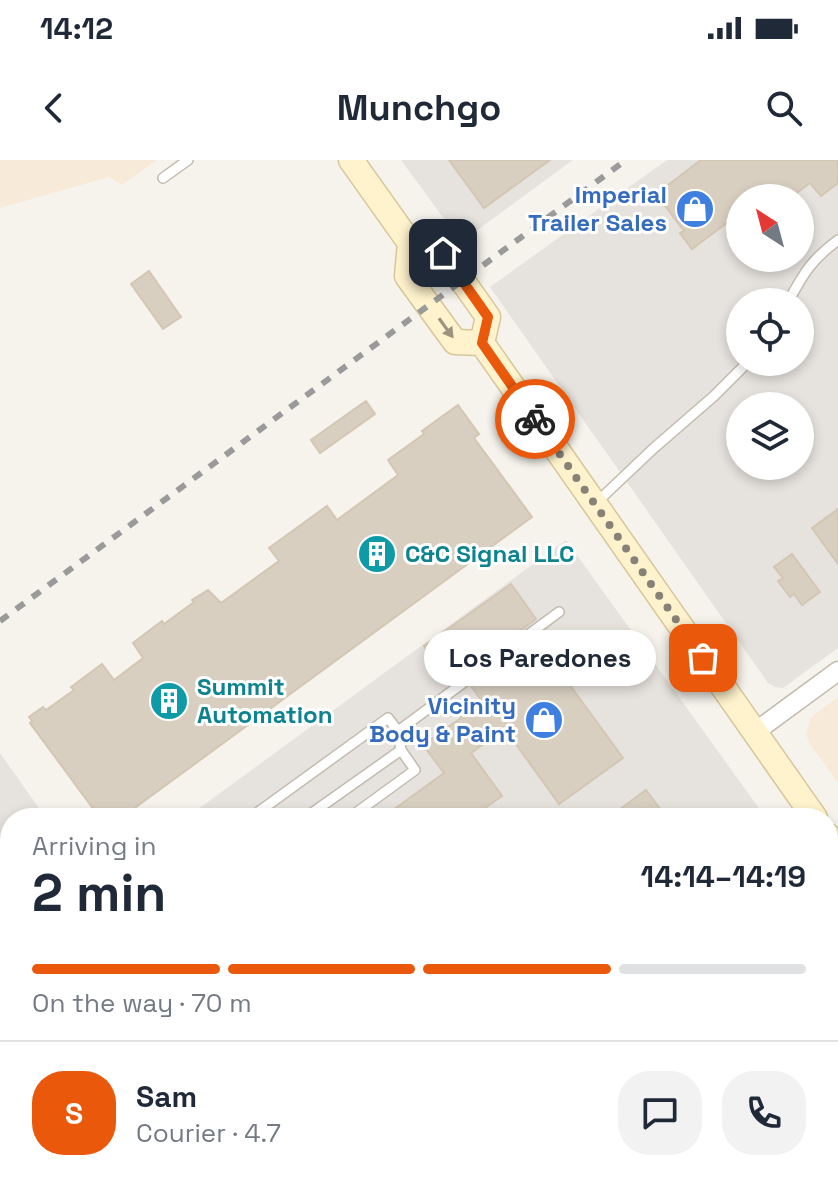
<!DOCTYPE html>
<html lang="en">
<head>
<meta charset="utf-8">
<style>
	body { margin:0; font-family:"Space Grotesk",sans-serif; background:#f2f2f3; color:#1f2937; height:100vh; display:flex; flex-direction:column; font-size:30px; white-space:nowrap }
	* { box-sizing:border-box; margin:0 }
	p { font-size:26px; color:#747a83 }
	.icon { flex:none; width:44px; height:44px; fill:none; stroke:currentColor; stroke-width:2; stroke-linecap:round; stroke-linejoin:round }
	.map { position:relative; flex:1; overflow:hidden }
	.side { position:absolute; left:0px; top:648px; width:838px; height:394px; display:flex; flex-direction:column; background:#fff; border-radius:32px 32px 0 0; box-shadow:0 4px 12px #0003 }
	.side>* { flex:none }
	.needle { width:52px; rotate:324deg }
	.controls { position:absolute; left:726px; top:24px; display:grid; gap:16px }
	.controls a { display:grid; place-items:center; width:88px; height:88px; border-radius:50%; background:#fff; box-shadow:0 4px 12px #0003; font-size:40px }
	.pin { position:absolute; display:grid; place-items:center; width:68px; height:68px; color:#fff; margin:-34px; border-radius:16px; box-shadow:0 4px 12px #0006 }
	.courier { position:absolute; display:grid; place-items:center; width:80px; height:80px; margin:-40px; border:6px solid #ea580c; border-radius:50%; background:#fff; color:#222; box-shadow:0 2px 10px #0007 }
	.bubble { position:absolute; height:56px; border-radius:28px; background:#fff; box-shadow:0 4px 12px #0003; font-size:26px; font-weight:700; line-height:56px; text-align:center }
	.headline em { font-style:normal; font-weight:700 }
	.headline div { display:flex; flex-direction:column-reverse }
	.headline { display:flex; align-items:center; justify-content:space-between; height:136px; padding:0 32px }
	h1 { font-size:52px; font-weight:700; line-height:60px }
	.bar { display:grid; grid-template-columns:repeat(4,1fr); gap:12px 8px; align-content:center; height:96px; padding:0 32px }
	.bar i { height:10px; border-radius:6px; background:#e0e1e3 }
	.bar .active { background:#ea580c }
	.bar p { grid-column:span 4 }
	.line { display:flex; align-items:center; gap:20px; padding:0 32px; border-top:2px solid #e0e1e3 }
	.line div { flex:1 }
	.round { display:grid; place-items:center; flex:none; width:84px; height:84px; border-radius:32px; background:#f2f2f3 }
	.status { display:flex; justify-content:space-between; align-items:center; height:56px; padding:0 40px; background:#fff; direction:ltr }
	.status svg { height:22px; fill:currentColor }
	header { display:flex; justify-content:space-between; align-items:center; height:104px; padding:0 32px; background:#fff; font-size:36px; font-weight:700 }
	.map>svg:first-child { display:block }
	.commercial { fill:#f7ead8 }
	.industrial { fill:#e6e2dd; fill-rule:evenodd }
	.building { fill:#d8cfc1; stroke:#d3c7b4; stroke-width:2 }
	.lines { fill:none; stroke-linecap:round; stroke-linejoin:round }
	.lane-casing { stroke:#c2bbae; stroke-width:12 }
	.street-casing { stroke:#c2bbae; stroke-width:21 }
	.secondary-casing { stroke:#d6c79b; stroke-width:27 }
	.lane { stroke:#fff; stroke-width:9 }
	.street { stroke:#fff; stroke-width:18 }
	.secondary { stroke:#fff3cd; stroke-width:24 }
	.rail { stroke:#9a9a9a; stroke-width:6; stroke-dasharray:10 10; stroke-linecap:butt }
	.oneway { fill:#9c937c }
	.done { stroke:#878178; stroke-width:8; stroke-dasharray:0 14.4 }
	.route { stroke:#ea580c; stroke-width:10 }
	.labels { text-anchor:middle; stroke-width:6; stroke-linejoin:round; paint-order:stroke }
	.shop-label { font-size:24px; font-weight:bold; fill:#366cbe; stroke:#fff; text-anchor:end }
	.culture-label { font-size:24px; font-weight:bold; fill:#0d838f; stroke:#fff; text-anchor:start }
</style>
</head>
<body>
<div class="status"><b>14:12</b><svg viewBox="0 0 49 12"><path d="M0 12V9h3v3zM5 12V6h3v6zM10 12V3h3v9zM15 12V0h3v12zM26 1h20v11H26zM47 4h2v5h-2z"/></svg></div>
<header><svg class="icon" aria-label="back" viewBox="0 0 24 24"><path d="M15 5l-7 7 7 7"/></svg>Munchgo<svg class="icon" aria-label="search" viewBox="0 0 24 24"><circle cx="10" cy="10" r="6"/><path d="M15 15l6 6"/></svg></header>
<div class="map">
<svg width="838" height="1041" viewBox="0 0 838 1041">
	<rect width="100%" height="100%" fill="#f6f3ec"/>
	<path class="commercial" d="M 0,0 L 157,0 L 122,25 L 109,17 L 0,48 Z
		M 838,537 L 838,623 L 810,584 L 806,574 L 811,557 Z"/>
	<path class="industrial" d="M 401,0 L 573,0 L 461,82 Z
		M 667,0 L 838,0 L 838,488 L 783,528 L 775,527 L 768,523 L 490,127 ZM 740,38 L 800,38 L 800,98 L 740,98 ZM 740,142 L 800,142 L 800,202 L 740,202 ZM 740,246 L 800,246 L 800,306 L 740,306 Z
		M 566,380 L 766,658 L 186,658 Z
		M 0,593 L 46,658 L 10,658 L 10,1032 L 646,1032 L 652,1041 L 0,1041 Z"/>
	<path class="building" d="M 449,0 L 550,0 L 484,48 Z
		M 701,0 L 838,0 L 838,23 L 821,36 L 810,23 L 790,38 L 740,38 L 740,53 L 692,89 L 680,73 L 684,71 L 656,34 Z
		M 149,111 L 181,157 L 163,169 L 131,124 Z
		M 366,241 L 375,254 L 320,293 L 311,280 Z
		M 458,245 L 479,274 L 474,278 L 532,357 L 121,658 L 100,658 L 30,563 L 32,561 L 29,557 L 43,547 L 46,550 L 74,530 L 71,527 L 102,504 L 114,520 L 143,498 L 133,483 L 162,461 L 164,464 L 194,442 L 192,440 L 208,430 L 221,443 L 279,401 L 269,388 L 327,346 L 337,360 L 398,315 L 388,300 L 424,274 L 422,271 Z
		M 838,349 L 838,404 L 812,368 Z
		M 792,394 L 820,432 L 802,445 L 794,434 L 790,437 L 778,421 L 783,418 L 774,407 Z
		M 511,424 L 536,459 L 462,514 L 459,510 L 447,518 L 424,486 Z
		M 547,471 L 574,510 L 564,517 L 623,598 L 559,644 L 505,569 L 471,593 L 502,636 L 471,658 L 382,658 L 444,613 L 423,585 L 461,558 L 459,555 L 481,540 L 471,526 Z
		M 646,630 L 667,658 L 608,658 Z"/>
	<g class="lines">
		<g class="lane-casing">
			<path id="lane" d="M 163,18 L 188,0
				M 788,142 C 804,113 811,100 838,80
				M 597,342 L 654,288 L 714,236 L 748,202
				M 398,571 L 559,452
				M 250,658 L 388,558 L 398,571 L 401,590 L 415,610 L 349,658
				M 305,658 L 401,590
				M 828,939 L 838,932"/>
		</g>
		<g class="street-casing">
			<path id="street" d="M 755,572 L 838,511"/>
		</g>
		<g class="secondary-casing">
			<path id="secondary" d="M 351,0 L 410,83 L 443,93 L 488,157 L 482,183 L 815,658
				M 410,83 L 407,116 L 455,182 L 482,183
				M 828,676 L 838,691"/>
		</g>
		<use href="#lane" class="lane"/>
		<use href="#street" class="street"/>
		<use href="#secondary" class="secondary"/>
		<path class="rail" d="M 0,461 L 626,0"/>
	</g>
	<defs><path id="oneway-solid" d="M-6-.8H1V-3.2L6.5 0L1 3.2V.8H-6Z" transform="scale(2)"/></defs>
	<use class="oneway" href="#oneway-solid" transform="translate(446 168) rotate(54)"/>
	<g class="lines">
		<path class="done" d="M 535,259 L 703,498"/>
		<path class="route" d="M 443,93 L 488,157 L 482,183 L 535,259"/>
	</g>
	<defs>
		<g id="shop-disc" transform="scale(2)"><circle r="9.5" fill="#3f7fe0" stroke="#fff"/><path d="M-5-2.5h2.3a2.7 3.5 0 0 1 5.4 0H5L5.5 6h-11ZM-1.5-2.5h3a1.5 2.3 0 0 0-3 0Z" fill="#fff"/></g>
		<g id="building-disc" transform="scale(2)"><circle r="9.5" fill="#0f9aa8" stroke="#fff"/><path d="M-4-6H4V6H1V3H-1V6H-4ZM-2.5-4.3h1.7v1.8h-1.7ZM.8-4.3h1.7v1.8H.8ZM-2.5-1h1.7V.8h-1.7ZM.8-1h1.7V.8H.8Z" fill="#fff"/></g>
	</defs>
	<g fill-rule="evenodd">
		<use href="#shop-disc" x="695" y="49"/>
		<use href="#building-disc" x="377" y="394"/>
		<use href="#building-disc" x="169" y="541"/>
		<use href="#shop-disc" x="544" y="560"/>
	</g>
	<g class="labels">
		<g class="shop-label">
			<text x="667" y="43">Imperial<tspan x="667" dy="28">Trailer Sales</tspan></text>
			<text x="516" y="554">Vicinity<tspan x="516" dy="28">Body &amp; Paint</tspan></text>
		</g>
		<g class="culture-label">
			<text x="405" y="402">C&amp;C Signal LLC</text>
			<text x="197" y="535">Summit<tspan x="197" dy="28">Automation</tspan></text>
		</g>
	</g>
</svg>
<div class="controls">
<a><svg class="needle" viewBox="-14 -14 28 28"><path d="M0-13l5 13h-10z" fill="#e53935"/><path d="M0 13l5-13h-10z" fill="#747a83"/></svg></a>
<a><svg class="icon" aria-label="locate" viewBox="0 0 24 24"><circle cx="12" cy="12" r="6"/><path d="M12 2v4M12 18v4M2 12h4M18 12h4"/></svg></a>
<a><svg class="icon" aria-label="layers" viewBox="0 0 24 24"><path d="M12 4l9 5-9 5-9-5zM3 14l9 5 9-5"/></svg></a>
</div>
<div class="pin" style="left:703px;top:498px;background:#ea580c"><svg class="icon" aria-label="bag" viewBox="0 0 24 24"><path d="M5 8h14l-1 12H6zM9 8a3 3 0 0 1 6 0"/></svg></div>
<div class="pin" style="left:443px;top:93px;background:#1f2937"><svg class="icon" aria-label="home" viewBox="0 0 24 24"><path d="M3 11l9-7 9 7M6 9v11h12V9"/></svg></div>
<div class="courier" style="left:535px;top:259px"><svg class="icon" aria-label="bike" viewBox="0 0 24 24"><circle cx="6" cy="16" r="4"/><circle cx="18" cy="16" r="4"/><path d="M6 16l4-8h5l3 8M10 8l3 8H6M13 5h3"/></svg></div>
<div class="bubble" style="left:424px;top:470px;width:232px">Los Paredones</div>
<section class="side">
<div class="headline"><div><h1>2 min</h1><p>Arriving in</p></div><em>14:14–14:19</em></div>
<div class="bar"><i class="active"></i><i class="active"></i><i class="active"></i><i></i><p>On the way · 70 m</p></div>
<div class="line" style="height:144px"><b class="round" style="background:#ea580c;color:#fff">S</b><div><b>Sam</b><p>Courier · 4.7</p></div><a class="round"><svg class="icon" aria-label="chat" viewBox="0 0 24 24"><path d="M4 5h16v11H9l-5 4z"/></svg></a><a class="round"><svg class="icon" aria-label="phone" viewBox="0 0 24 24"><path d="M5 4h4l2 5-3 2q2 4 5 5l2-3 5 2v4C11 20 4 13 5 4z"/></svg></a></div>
</section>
</div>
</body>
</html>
